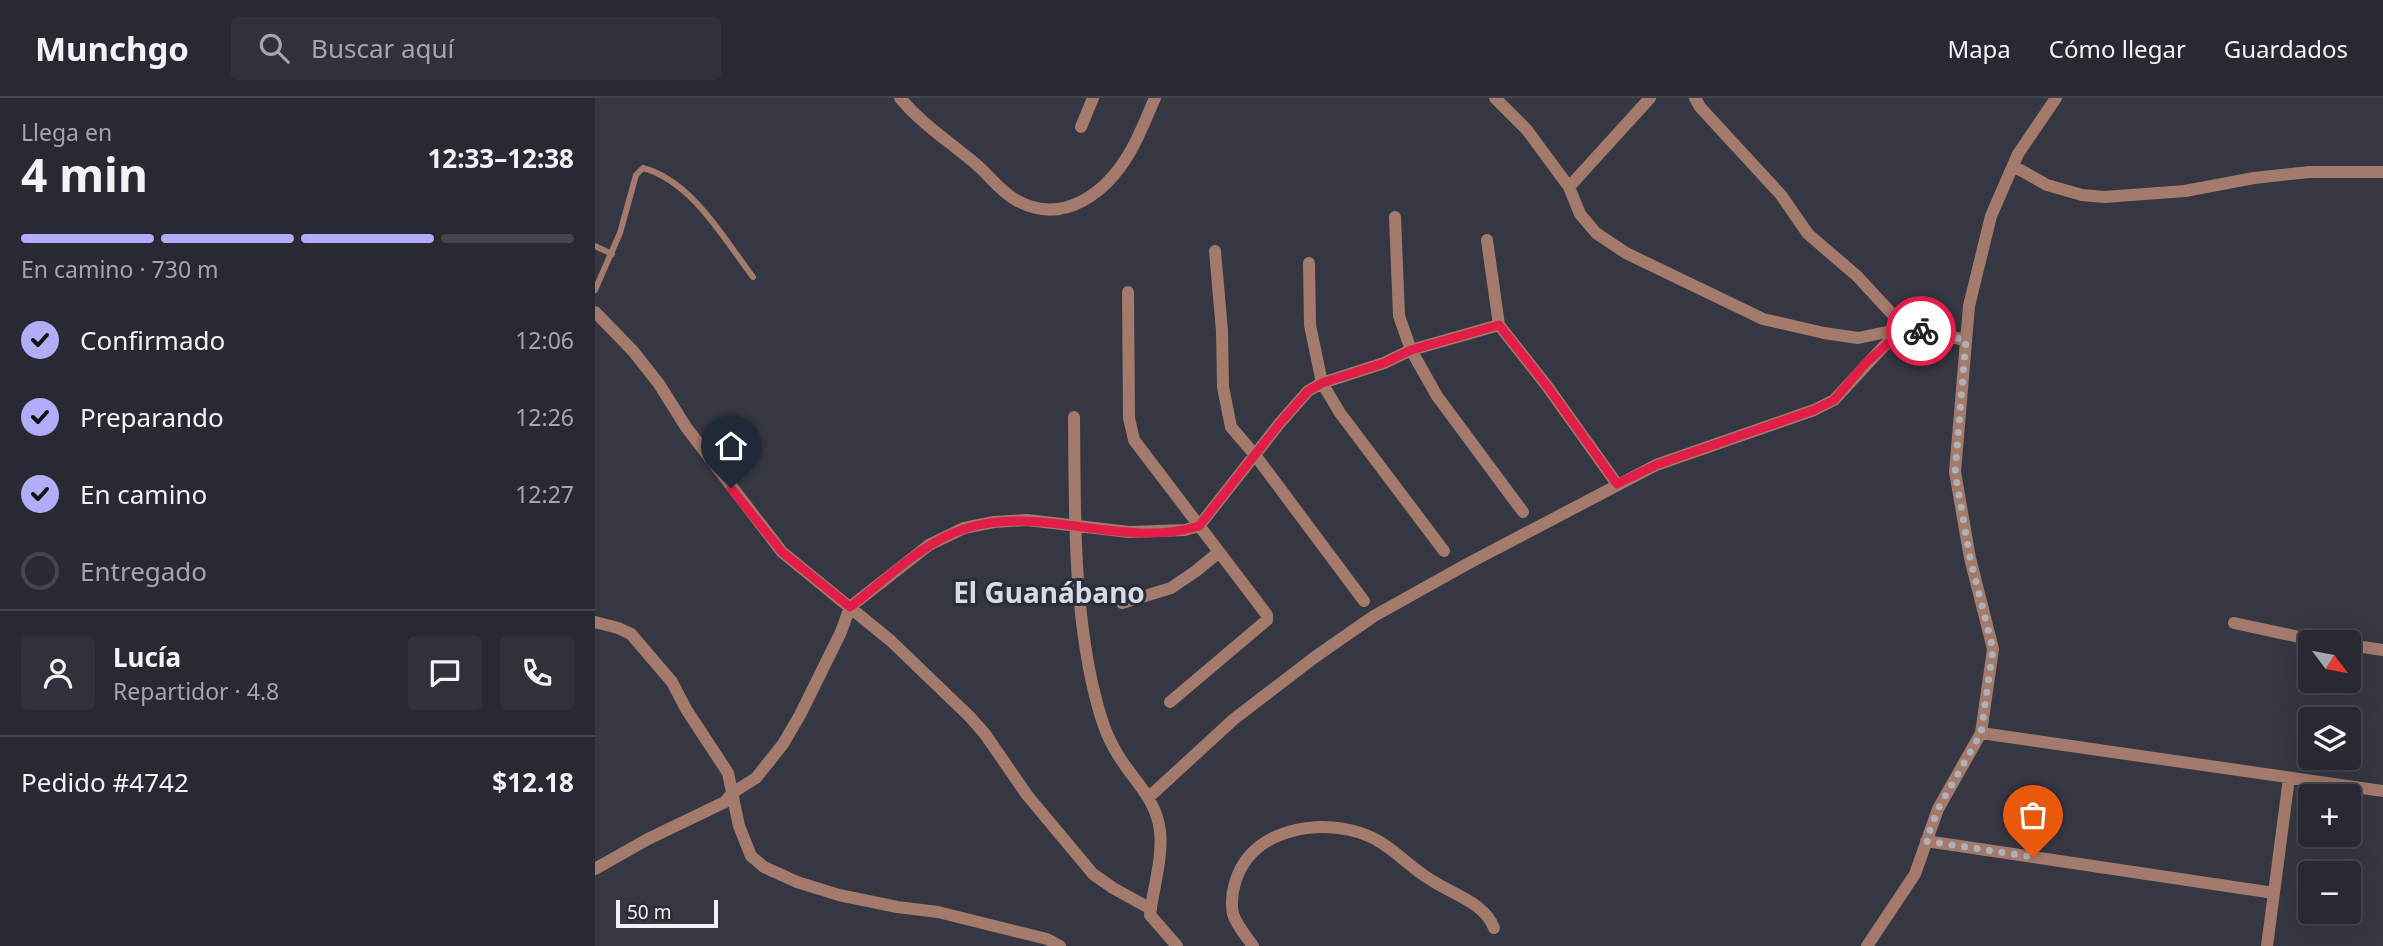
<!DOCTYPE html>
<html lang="es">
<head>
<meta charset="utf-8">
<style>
	body { margin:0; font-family:"Noto Sans",sans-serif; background:#30313a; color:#f1f3f6; height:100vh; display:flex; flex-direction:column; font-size:26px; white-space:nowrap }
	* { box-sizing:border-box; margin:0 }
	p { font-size:23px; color:#a5a6ac }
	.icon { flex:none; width:38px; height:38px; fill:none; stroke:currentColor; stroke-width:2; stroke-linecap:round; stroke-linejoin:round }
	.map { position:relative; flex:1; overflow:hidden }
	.sheet { display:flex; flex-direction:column; background:#282932; width:595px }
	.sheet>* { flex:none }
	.needle { width:46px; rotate:122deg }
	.controls { position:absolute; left:1703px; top:532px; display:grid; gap:14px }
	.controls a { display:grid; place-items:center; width:63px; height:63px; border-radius:7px; background:#282932; box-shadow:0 7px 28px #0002,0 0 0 2px #44454d; font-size:35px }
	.scale { position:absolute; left:21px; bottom:18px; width:102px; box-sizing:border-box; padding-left:7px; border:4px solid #f0f2f9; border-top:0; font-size:19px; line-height:24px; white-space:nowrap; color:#f0f2f9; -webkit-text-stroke:5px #2b2d37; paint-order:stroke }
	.pin { position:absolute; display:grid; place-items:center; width:60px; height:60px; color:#fff; margin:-72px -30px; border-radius:50% 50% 50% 0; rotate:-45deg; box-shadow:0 0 7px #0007 }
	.pin .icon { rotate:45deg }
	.courier { position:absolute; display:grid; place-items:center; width:70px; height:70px; margin:-35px; border:5px solid #e11d48; border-radius:50%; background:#fff; color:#222; box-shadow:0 2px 9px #0007 }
	.overview em { font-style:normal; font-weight:700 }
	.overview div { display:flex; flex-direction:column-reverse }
	.overview { display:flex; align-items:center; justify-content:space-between; height:119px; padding:0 21px }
	h1 { font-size:46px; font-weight:700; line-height:52px }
	.bar { display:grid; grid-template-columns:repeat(4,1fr); gap:10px 7px; align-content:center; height:84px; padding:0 21px }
	.bar i { height:9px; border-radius:5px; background:#44454d }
	.bar .current { background:#b3adf9 }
	.bar p { grid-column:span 4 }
	.line { display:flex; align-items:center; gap:18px; padding:0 21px; border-top:2px solid #44454d }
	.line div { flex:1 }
	.round { display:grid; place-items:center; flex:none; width:74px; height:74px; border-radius:7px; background:#30313a }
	ol { padding:0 21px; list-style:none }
	li { display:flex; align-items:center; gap:21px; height:77px }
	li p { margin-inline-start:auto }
	li .icon { padding:7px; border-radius:50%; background:#b3adf9; color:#111; stroke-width:4 }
	li:last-child { color:#a5a6ac }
	li i { width:38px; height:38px; border:4px solid #44454d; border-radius:50% }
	header { display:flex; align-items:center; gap:42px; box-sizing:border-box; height:98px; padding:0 35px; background:#282932; border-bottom:2px solid #44454d }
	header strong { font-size:33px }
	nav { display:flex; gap:38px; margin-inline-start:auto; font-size:24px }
	.search { width:490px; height:63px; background:#30313a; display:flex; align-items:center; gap:18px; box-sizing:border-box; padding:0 24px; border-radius:7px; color:#a5a6ac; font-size:26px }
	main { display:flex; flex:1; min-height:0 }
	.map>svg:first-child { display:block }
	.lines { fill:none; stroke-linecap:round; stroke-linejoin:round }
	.lane { stroke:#a47a6c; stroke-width:6 }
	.street { stroke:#a47a6c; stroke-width:12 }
	.done { stroke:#afb1b9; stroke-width:7; stroke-dasharray:0 12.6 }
	.route { stroke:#e11d48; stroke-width:9 }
	.labels { text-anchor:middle; stroke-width:6; stroke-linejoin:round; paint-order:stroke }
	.district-label { font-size:28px; font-weight:bold; fill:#d7dae8; stroke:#2b2d37 }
</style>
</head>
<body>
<header>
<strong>Munchgo</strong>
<div class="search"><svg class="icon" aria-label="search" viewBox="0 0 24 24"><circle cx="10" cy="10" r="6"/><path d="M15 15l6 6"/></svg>Buscar aquí</div>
<nav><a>Mapa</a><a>Cómo llegar</a><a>Guardados</a></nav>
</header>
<main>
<section class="sheet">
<div class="overview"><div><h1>4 min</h1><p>Llega en</p></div><em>12:33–12:38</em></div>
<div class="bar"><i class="current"></i><i class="current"></i><i class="current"></i><i></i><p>En camino · 730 m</p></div>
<ol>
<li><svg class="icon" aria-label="check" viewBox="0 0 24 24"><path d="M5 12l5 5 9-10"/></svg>Confirmado<p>12:06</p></li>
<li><svg class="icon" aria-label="check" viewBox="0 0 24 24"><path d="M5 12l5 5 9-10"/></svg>Preparando<p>12:26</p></li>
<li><svg class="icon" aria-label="check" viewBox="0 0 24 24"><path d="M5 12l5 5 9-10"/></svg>En camino<p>12:27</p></li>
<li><i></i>Entregado</li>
</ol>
<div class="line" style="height:126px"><a class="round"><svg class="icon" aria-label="person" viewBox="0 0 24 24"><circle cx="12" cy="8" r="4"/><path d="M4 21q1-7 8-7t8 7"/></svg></a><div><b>Lucía</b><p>Repartidor · 4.8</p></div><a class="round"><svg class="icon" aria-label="chat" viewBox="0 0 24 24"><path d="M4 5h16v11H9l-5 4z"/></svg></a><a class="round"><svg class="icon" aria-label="phone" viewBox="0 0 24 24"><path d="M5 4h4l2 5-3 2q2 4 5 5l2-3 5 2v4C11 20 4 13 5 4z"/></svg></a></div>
<div class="line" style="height:91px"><div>Pedido #4742</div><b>$12.18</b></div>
</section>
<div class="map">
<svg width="1788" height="848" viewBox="0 0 1788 848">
	<rect width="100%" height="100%" fill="#353742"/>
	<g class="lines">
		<path class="lane" d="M 0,148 L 17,156
			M 0,192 L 25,135 L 41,77 L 48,70 C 97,83 129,141 158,179"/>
		<path class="street" d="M 305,0 C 328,27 355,44 382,67 C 396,79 404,92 421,102 C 468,129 512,94 535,54 C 545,37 552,18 560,0
			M 900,0 L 932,32 L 974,89
			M 1055,0 L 974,89 L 985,116 L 1001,135 L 1031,155 L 1168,221 L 1229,235 L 1263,240 L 1306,231
			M 1100,0 L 1105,9 L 1186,97 L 1213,136 L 1262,178 L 1310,230 L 1371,242
			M 486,29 L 498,0
			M 1418,68 L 1452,87 L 1487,97 L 1509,99 L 1590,93 L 1659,80 L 1714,74 L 1788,74
			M 800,119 L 804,218 L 816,252 L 842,298 L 928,414
			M 892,142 L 904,227 L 952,288 L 1022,386
			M 620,153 L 627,233 L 628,289 L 636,329 L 660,357 L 769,503
			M 714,165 L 715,227 L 727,285 L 745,315 L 849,453
			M 533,194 L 534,320 L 539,342 L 672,517 L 672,522 L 575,604
			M 0,214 L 38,253 L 64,286 L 91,329 L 187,454 L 296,543 L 375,619 L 390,636 L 432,697 L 498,776 L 518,790 L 556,811
			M 479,319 C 480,408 478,497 497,585 C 502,606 508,631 519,650 C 534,679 561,698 565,733 C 568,760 558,791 555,817 L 582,848
			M 527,505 L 576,490 L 601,473 L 624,454
			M 0,524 L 23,530 L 36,536 L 77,584 L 91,611 L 133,675 L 144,728 L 156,758 L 169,769 L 202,784 L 244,797 L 302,809 L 343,814 L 452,841 L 465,848
			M 1639,525 L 1727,544
			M 1754,547 L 1788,552
			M 1386,635 L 1788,693
			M 554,699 L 639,621 L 720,559 L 779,518 L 874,465 L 1061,367 L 1219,312 L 1239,302 L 1289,248 L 1310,230
			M 1331,743 L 1679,795
			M 0,771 L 53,741 L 130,704 L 137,695 L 161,680 L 188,646 L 205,617 L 246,534 L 255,509 L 334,447 L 369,430 L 399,424 L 432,422 L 534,434 L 590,432 L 604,428 L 684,326 L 713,293 L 727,285 L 789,265 L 816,252 L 904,227
			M 658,848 C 651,838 642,828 638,816 C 636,806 637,795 640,785 C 654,736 711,722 755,732 C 794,741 805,763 836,782 C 857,796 890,805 899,830
			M 1272,848 L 1320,776 L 1343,711 L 1386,635 L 1398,551 L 1375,460 L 1360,374 L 1374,208 L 1396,118 L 1423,56 L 1461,0
			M 1672,848 L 1694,680"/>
	</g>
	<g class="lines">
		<path class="done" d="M 1326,233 L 1371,242 L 1360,374 L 1375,460 L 1398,551 L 1386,635 L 1343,711 L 1331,743 L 1438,759"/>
		<path class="route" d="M 136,390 L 187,454 L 255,509 C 291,482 326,445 369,431 C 445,405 527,452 604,428 L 684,326 L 713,293 L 727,285 L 789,265 L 816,252 L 904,227 L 952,288 L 1022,386 L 1061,367 L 1219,312 L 1239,302 L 1270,266 L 1310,230 L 1326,233"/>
	</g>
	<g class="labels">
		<g class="district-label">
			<text x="454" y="505">El Guanábano</text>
		</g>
	</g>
</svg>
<div class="controls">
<a><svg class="needle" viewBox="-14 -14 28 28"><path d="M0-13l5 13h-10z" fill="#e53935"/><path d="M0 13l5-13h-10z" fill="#a5a6ac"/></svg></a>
<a><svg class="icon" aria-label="layers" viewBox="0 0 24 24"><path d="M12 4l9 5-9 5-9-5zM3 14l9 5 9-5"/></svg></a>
<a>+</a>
<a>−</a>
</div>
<div class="scale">50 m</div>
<div class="pin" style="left:1438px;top:759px;background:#ea580c"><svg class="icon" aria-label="bag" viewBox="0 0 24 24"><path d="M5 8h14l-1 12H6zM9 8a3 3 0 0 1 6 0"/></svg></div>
<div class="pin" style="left:136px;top:390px;background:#1f2937"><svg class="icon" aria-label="home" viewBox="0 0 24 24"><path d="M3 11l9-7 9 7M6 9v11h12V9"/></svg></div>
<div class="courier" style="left:1326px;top:233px"><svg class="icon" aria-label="bike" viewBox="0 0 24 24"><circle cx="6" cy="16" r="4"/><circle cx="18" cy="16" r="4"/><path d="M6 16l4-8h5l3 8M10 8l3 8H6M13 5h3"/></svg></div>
</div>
</main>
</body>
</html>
